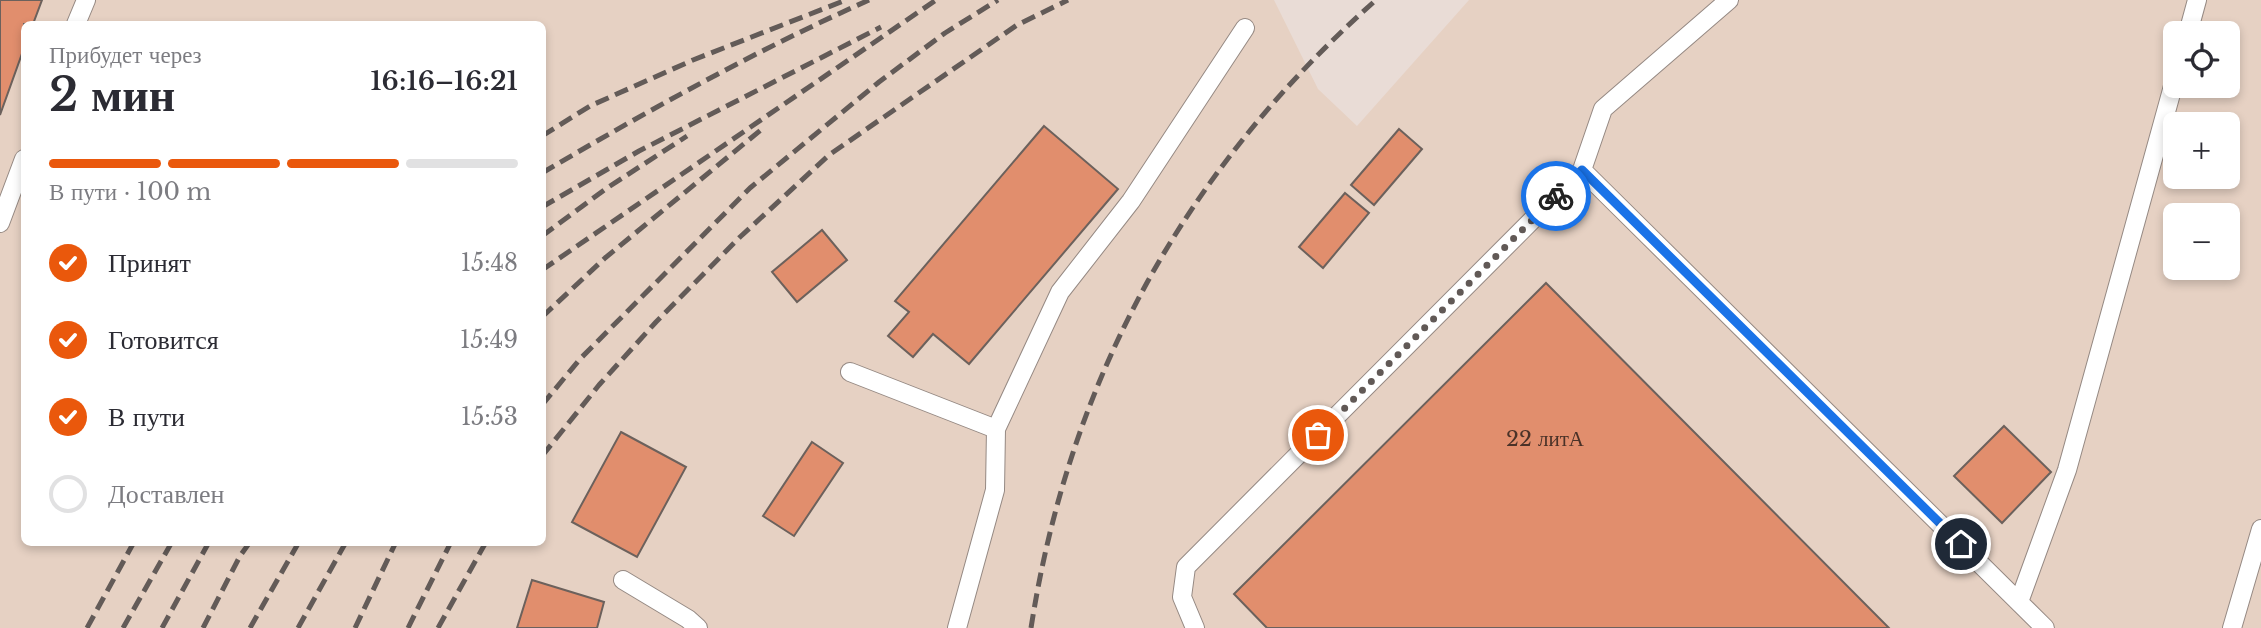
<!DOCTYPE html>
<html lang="ru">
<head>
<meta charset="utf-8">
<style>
	body { margin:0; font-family:"Libre Baskerville",serif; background:#f2f2f3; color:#2b2b33; height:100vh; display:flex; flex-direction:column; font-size:26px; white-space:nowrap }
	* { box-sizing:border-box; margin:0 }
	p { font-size:23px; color:#7c7c81 }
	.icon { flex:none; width:38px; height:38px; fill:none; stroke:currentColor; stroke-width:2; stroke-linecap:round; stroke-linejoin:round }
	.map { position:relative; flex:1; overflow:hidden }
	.side { position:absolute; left:21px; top:21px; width:525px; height:525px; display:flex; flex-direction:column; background:#fff; border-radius:10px; box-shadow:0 4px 10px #0003 }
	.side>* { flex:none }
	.tools { position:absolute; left:2163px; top:21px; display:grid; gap:14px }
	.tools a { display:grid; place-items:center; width:77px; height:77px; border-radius:10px; background:#fff; box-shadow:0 4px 10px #0003; font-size:35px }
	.pin { position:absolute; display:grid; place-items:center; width:60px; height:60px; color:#fff; margin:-30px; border:4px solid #fff; border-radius:50%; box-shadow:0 2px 7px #0007 }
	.courier { position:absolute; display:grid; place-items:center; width:70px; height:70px; margin:-35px; border:5px solid #1a73e8; border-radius:50%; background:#fff; color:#222; box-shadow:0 2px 9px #0007 }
	.summary em { font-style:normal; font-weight:600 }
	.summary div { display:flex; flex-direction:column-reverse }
	.summary { display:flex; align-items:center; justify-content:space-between; height:119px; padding:0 28px }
	h1 { font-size:46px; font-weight:600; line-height:52px }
	.bar { display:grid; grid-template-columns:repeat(4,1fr); gap:10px 7px; align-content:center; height:84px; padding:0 28px }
	.bar i { height:9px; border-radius:5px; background:#e1e1e2 }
	.bar .active { background:#ea580c }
	.bar p { grid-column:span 4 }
	ol { padding:0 28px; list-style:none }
	li { display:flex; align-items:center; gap:21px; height:77px }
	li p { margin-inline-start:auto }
	li .icon { padding:7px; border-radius:50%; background:#ea580c; color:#fff; stroke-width:4 }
	li:last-child { color:#7c7c81 }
	li i { width:38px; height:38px; border:4px solid #e1e1e2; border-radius:50% }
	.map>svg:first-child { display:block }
	.industrial { fill:#e6d1c3; fill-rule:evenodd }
	.building { fill:#e18e6d; stroke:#6c615c; stroke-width:2 }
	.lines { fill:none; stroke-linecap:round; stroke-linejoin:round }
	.service-casing { stroke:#958983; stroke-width:20 }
	.service { stroke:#fff; stroke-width:18 }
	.rail { stroke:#635b58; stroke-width:5; stroke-dasharray:14 7; stroke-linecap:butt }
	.done { stroke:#615956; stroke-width:7; stroke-dasharray:0 12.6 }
	.route { stroke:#1a73e8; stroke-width:9 }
	.labels { text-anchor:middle; stroke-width:7; stroke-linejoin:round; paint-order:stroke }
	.number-label { font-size:21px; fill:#4a3228 }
</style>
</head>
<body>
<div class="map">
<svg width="2261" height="628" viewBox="0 0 2261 628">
	<rect width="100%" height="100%" fill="#e9dcd6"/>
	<path class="industrial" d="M 0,0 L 1274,0 L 1318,89 L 1357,126 L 1469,0 L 2261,0 L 2261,628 L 0,628 ZM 24,24 L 542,24 L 542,542 L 24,542 ZM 2175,33 L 2228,33 L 2228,86 L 2175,86 ZM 2175,124 L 2228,124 L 2228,177 L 2175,177 ZM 2175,215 L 2228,215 L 2228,268 L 2175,268 Z"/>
	<path class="building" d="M 0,0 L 42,0 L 33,24 L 24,24 L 24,48 L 0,115 Z
		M 1044,126 L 1118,189 L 969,364 L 933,334 L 913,357 L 888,336 L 909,312 L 895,301 Z
		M 1399,129 L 1422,149 L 1374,205 L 1351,185 Z
		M 1345,193 L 1369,213 L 1323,268 L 1299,247 Z
		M 822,230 L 847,260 L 797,302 L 772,272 Z
		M 1546,283 L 1889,628 L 1267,628 L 1234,594 Z
		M 2004,426 L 2051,472 L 2002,523 L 1954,476 Z
		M 621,432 L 686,467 L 637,557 L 572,522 Z
		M 812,442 L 843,463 L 794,536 L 763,516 Z
		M 532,580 L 604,602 L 597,628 L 517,628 Z"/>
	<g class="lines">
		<g class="service-casing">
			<path id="service" d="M 76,24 L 86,0
				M 2188,33 L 2197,0
				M 1582,170 L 2045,628
				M 0,223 L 24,159
				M 850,372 L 996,429
				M 623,580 L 688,619 L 698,628
				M 2019,602 L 2067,470 L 2175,79
				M 957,628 L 995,490 L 996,429 L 1060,292 L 1131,201 L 1245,28
				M 1195,628 L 1182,597 L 1186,567 L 1582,170 L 1603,109 L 1729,0
				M 2232,628 L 2261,529"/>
		</g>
		<use href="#service" class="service"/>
		<path class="rail" d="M 542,136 L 590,106 L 693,60 L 846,0
			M 542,173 C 649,110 757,50 869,0
			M 542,207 L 639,151 L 881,27
			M 542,236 L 607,188 L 687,136
			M 542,270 L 936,0
			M 542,317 L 605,258 L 762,129
			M 542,405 L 580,359 L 750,188 L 879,82 L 945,33 L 998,0
			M 542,456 L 599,385 L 656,322 L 740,237 L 829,155 L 1017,25 L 1068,0
			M 87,628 L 134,542
			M 123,628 L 172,542
			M 162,628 L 209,542
			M 203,628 L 240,556 L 250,542
			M 250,628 L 299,542
			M 298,628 L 346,542
			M 355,628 L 396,542
			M 408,628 L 451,542
			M 438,628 L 486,542
			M 1031,628 C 1070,377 1186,168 1376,0"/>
	</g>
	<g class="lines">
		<path class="done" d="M 1318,435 L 1556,196"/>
		<path class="route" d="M 1556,196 L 1582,170 L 1961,544"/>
	</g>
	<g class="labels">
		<g class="number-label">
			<text x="1545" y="446">22 литА</text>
		</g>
	</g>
</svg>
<div class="tools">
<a><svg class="icon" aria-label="locate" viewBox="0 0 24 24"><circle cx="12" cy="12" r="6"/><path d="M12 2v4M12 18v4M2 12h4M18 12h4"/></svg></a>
<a>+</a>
<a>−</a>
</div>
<div class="pin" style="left:1318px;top:435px;background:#ea580c"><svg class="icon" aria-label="bag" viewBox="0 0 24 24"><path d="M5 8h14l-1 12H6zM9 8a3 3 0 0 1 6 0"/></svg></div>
<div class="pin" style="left:1961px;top:544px;background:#1f2937"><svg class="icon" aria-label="home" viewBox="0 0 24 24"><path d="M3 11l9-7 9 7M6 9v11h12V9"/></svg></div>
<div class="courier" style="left:1556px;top:196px"><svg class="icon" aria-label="bike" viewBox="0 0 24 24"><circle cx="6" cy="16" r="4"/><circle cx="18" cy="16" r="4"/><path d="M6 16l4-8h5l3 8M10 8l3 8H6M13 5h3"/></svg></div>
<section class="side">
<div class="summary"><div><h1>2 мин</h1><p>Прибудет через</p></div><em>16:16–16:21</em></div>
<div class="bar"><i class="active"></i><i class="active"></i><i class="active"></i><i></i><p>В пути · 100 m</p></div>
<ol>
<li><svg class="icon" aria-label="check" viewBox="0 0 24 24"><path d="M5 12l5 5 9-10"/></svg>Принят<p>15:48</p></li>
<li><svg class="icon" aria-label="check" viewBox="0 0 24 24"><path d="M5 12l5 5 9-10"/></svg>Готовится<p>15:49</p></li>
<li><svg class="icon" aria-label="check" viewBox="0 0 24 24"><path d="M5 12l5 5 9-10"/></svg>В пути<p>15:53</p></li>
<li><i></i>Доставлен</li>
</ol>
</section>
</div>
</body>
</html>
